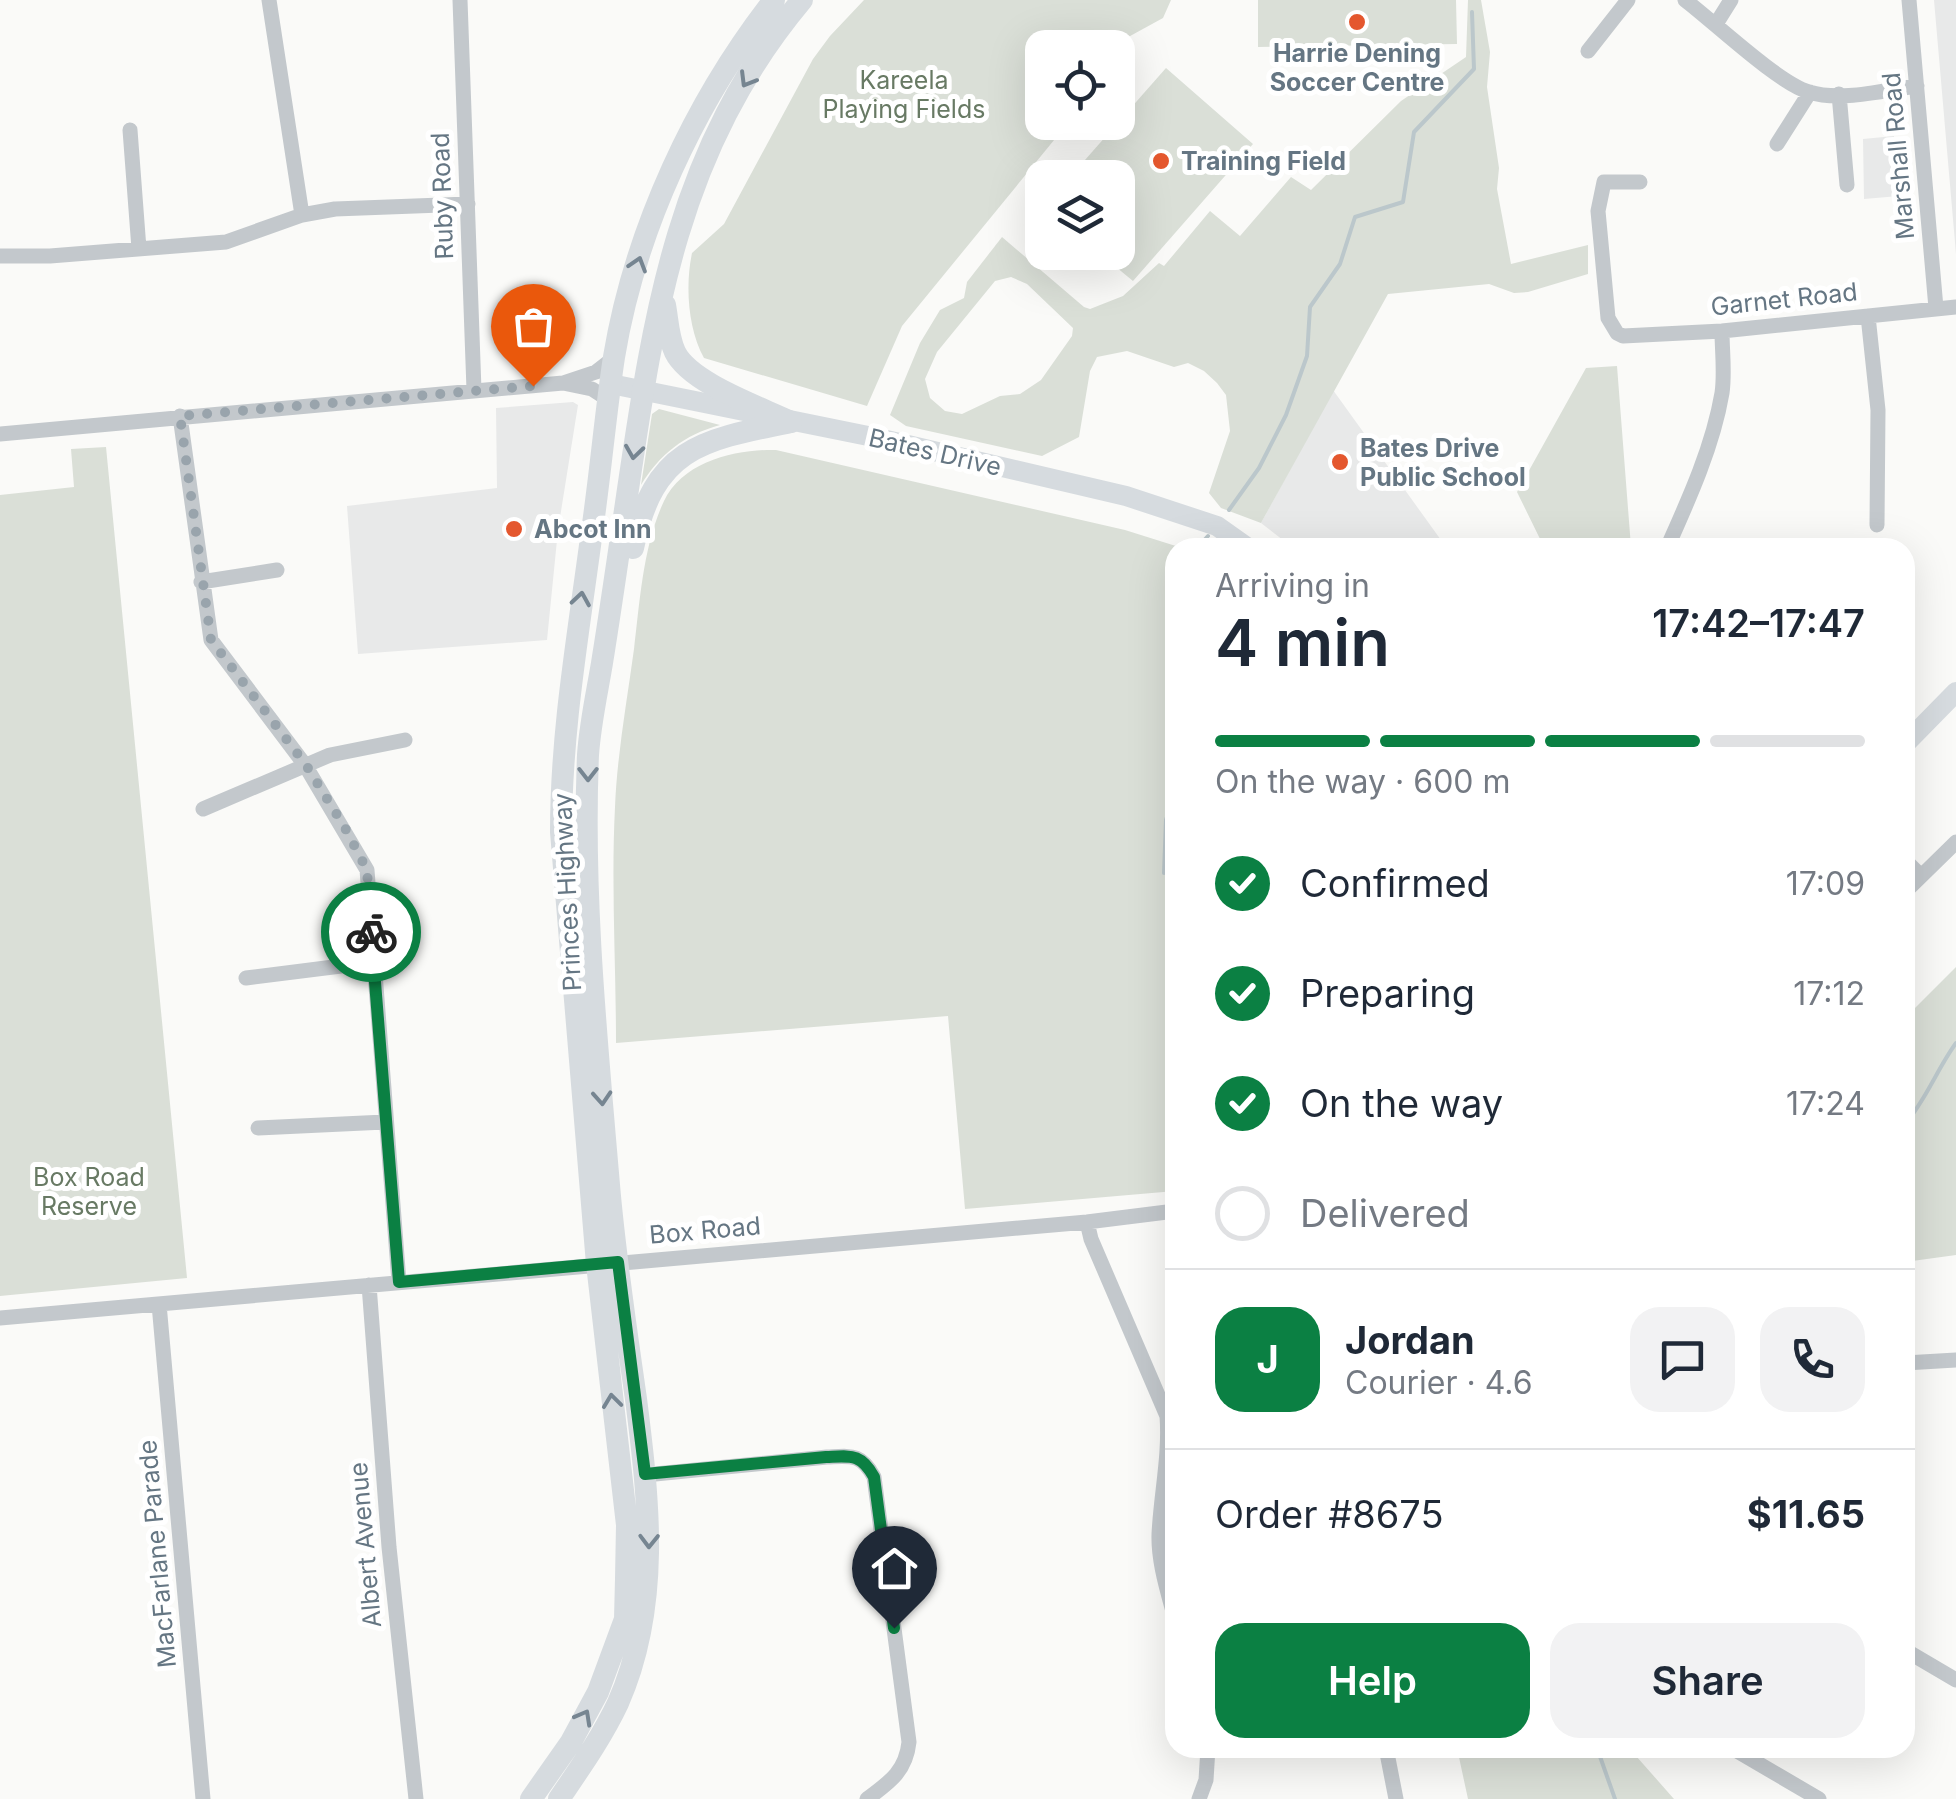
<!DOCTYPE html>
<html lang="en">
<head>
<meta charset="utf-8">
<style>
	body { margin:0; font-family:Inter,sans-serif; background:#f2f2f3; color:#1f2937; height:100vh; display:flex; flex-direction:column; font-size:38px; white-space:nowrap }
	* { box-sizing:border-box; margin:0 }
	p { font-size:32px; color:#747a83 }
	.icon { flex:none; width:55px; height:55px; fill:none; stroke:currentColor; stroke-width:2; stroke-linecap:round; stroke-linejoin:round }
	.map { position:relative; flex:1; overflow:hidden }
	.details { position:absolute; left:1165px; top:538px; width:750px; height:1220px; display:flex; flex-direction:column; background:#fff; border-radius:30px; box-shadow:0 10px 40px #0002 }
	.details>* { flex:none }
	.fabs { position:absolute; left:1025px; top:30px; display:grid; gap:20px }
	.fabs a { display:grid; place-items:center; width:110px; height:110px; border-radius:20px; background:#fff; box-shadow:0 10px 40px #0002; font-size:50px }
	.pin { position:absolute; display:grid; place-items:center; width:85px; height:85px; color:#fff; margin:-102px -42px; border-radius:50% 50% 50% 0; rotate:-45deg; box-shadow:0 0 10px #0007 }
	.pin .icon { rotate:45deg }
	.courier { position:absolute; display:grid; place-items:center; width:100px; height:100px; margin:-50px; border:8px solid #0b8043; border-radius:50%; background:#fff; color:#222; box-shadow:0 2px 12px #0007 }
	.overview em { font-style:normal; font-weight:600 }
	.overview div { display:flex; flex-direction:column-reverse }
	.overview { display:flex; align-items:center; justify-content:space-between; height:170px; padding:0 50px }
	h1 { font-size:65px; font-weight:600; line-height:75px }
	.bar { display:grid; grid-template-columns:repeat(4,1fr); gap:15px 10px; align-content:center; height:120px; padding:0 50px }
	.bar i { height:12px; border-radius:8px; background:#e0e1e3 }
	.bar .selected { background:#0b8043 }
	.bar p { grid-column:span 4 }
	.line { display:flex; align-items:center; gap:25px; padding:0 50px; border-top:2px solid #e0e1e3 }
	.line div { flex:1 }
	.round { display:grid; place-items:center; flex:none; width:105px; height:105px; border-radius:30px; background:#f2f2f3 }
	ol { padding:0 50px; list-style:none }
	li { display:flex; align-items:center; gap:30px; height:110px }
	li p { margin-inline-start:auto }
	li .icon { padding:10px; border-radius:50%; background:#0b8043; color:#fff; stroke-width:4 }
	li:last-child { color:#747a83 }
	li i { width:55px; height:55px; border:5px solid #e0e1e3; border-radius:50% }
	.primary-button { display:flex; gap:20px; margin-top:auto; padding:20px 50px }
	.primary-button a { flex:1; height:115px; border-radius:30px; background:#0b8043; color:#fff; font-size:40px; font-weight:600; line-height:115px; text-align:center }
	.primary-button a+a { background:#f2f2f3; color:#1f2937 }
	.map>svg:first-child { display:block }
	.built { fill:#e8e9e9 }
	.green { fill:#dadfd7; fill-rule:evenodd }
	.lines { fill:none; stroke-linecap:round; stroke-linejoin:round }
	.stream { stroke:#bbc7cb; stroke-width:4 }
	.minor { stroke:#c3c8cc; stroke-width:15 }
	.major { stroke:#d6dbdf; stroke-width:20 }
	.highway { stroke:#d6dbdf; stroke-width:22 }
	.oneway { stroke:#768591 }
	.done { stroke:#99a4ac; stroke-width:10; stroke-dasharray:0 18 }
	.route { stroke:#0b8043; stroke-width:12 }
	.poi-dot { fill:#e4572e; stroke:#fff; stroke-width:4 }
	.labels { text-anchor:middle; stroke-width:10; stroke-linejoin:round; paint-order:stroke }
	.poi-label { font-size:25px; font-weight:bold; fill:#657683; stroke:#fff; text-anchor:start }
	.park-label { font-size:25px; fill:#687a64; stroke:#fff }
	.street-label { font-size:25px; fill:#657683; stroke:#fff }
</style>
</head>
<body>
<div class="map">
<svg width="1956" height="1799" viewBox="0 0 1956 1799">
	<rect width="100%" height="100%" fill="#fafaf8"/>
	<path class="built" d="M 1934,0 L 1956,0 L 1956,254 Z
		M 1894,136 L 1899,196 L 1864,199 L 1863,139 Z
		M 1333,390 L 1446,547 L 1292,547 L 1261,523 Z
		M 573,402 L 578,405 L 558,530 L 547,640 L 358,654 L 347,506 L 497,488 L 496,408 Z"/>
	<path class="green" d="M 864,0 L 1171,0 L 1163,18 L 1121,41 L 1116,47 L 1042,48 L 1042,122 L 1068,123 L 902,326 L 867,406 L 704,358 C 688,329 685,286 692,253 L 724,224 L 813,59 L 830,36 Z
		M 1258,0 L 1456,0 L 1457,44 L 1258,47 Z
		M 1468,0 L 1481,0 L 1490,52 L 1487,87 L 1499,168 L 1497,189 L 1511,264 L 1588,245 L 1588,274 L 1528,292 L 1514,293 L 1489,284 L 1388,294 L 1261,523 L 1221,508 L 1209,493 L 1230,431 L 1226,395 L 1217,383 L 1204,371 L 1188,363 L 1174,367 L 1127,351 L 1097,357 L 1090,371 L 1079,437 L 1042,456 L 906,426 L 890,415 L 920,343 L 940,310 L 964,298 L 967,282 L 1002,237 L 1084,307 L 1090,309 L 1123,296 L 1159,263 L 1164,266 L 1210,211 L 1240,236 L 1291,177 L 1311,190 L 1401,101 L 1466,57 ZM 1011,277 L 1027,284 L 1073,328 L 1072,336 L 1041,380 L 1020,394 L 1000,396 L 962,414 L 945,411 L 930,398 L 925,379 L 937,352 L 995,281 Z
		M 1166,68 L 1253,144 L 1133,281 L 1099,253 L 1118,252 L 1118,178 L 1070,177 Z
		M 1617,366 L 1631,547 L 1544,547 L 1517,492 L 1586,368 Z
		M 659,409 L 720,425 C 684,435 660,454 641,485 L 652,414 Z
		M 106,447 L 187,1278 L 0,1296 L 0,495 L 74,487 L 71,449 Z
		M 776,450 L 1125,530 L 1179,547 L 1175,548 L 1175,1191 L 965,1209 L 948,1016 L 616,1043 C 616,965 611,885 615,807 C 617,755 627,701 634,649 C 640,600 643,546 664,501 C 683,461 737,449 776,450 Z
		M 1956,967 L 1956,1255 L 1905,1262 L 1905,1018 Z
		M 1457,1748 L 1629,1748 L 1674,1799 L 1468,1799 Z"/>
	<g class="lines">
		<path class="stream" d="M 1229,510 L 1259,468 L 1286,415 L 1307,356 L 1310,307 L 1340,264 L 1355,217 L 1403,202 L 1414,132 L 1474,69 L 1472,12
			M 1197,548 L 1208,536
			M 1175,617 L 1175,651
			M 1164,873 L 1166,820 L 1175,794
			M 1905,1124 C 1926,1100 1937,1069 1956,1043
			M 1597,1748 L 1615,1799"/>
		<path class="minor" d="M 269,0 L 302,215
			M 460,0 L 474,390
			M 1685,0 C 1714,22 1778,83 1809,92 C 1841,102 1884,90 1917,86
			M 1909,0 L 1936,308
			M 1716,24 L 1731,0
			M 1588,51 L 1628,0
			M 1839,94 L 1847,185
			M 130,130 L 139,249
			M 1777,144 L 1810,92
			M 1640,182 L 1604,182 L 1598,211 L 1608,318 L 1617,333 L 1623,336 L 1722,331 L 1956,307
			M 0,256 L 50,256 L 226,242 L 302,215 L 335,209 L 468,204
			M 1868,316 L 1878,410 L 1877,525
			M 563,383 L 592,389 L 609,400
			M 180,416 L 211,640 L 305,765 L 367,870 L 399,1282
			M 0,434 L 563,383 L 596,372 L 614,358
			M 1667,548 C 1689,499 1713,446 1722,393 C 1725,373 1722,351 1722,331
			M 201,582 L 277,570
			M 203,809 L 330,755 L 405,740
			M 1905,860 L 1921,876
			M 1905,892 L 1956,842
			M 246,978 L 373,962
			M 258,1128 L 385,1122
			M 1087,1222 L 1091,1239 L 1167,1416 C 1170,1455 1161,1494 1159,1534 C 1158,1562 1168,1592 1175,1619
			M 369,1285 L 389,1547 L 416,1799
			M 159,1304 L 203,1799
			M 0,1318 L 1087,1222 L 1175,1211
			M 1905,1363 L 1956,1360
			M 645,1475 L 827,1457 C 851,1456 861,1453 874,1477 L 909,1742 C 906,1771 890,1782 867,1799
			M 1905,1650 L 1956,1680
			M 1386,1748 L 1396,1799
			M 1732,1748 L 1819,1799
			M 1199,1799 L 1206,1780 L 1208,1748"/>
		<path class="major" d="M 611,384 L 878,438 L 1126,496 L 1217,526 L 1248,548
			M 1905,744 L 1956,692"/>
		<path class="highway" d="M 665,305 C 668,321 668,337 675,352 C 690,383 760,407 791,422
			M 633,548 C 654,448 700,440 791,422
			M 531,1799 L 571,1742 L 598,1692 L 625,1619 L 626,1579 L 627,1525 L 597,1264 L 561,832 C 561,732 578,636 591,538 C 600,478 605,417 614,357 C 635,230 695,101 774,0
			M 559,1799 C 580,1768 602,1737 618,1703 C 661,1606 649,1501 636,1399 C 626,1328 615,1257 609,1185 C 597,1043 582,898 588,755 C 590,724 597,693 602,663 C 611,607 619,551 627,496 C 654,312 678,148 802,0"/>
	</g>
	<defs><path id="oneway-chevron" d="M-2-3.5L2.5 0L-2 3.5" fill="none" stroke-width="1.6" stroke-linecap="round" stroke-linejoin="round" transform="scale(2.5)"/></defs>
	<g class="oneway">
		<use href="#oneway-chevron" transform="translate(747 80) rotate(121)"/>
		<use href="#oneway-chevron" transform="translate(638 264) rotate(-73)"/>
		<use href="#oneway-chevron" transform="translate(634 452) rotate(98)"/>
		<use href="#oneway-chevron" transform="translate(581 599) rotate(-81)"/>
		<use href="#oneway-chevron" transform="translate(588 774) rotate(90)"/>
		<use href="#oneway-chevron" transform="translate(602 1098) rotate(86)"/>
		<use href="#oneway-chevron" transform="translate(612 1401) rotate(-97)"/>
		<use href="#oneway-chevron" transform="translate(649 1541) rotate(91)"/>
		<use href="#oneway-chevron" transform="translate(584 1717) rotate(-61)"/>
	</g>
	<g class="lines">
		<path class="done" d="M 371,932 L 367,870 L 344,826 L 306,765 L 211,640 L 180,416 L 533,386"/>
		<path class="route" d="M 371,932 L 399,1282 L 618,1262 L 645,1474 L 826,1457 C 851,1456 861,1453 874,1477 L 894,1628"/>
	</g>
	<g class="poi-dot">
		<circle cx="1357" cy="22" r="10"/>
		<circle cx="1161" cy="161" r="10"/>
		<circle cx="1340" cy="462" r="10"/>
		<circle cx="514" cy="529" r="10"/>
	</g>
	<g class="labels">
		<g class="poi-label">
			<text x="1357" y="62" text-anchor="middle">Harrie Dening<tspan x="1357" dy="29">Soccer Centre</tspan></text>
			<text x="1181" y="170">Training Field</text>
			<text x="1360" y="457">Bates Drive<tspan x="1360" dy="29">Public School</tspan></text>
			<text x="534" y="538">Abcot Inn</text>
		</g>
		<g class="park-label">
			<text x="904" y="89">Kareela<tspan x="904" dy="29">Playing Fields</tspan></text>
			<text x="89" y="1186">Box Road<tspan x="89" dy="29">Reserve</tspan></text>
		</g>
		<g class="street-label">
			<text transform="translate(1898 156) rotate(-95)" y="9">Marshall Road</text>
			<text transform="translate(442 196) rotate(-92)" y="9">Ruby Road</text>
			<text transform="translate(1784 299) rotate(-6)" y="9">Garnet Road</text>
			<text transform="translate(935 452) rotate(13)" y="9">Bates Drive</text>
			<text transform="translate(567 892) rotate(-93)" y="9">Princes Highway</text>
			<text transform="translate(705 1230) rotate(-5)" y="9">Box Road</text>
			<text transform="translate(365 1545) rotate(-95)" y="9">Albert Avenue</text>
			<text transform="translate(157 1554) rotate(-95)" y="9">MacFarlane Parade</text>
		</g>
	</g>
</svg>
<div class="fabs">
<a><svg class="icon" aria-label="locate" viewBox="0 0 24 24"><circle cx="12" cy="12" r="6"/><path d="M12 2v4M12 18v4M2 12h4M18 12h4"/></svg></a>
<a><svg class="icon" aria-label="layers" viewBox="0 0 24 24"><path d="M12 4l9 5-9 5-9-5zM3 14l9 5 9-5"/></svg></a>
</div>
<div class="pin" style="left:533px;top:386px;background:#ea580c"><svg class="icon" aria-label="bag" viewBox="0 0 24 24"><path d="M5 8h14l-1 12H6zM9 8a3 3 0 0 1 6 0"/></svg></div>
<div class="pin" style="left:894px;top:1628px;background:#1f2937"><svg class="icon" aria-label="home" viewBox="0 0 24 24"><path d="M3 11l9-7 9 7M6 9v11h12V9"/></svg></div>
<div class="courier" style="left:371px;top:932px"><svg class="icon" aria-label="bike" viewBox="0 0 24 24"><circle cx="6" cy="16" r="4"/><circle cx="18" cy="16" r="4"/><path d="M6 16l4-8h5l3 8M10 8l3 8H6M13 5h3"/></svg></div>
<section class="details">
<div class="overview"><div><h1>4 min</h1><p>Arriving in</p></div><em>17:42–17:47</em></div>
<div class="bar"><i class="selected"></i><i class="selected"></i><i class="selected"></i><i></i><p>On the way · 600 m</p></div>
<ol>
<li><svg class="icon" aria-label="check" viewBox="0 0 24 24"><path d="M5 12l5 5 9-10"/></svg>Confirmed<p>17:09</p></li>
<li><svg class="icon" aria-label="check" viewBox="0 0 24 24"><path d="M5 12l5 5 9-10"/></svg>Preparing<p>17:12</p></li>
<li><svg class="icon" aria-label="check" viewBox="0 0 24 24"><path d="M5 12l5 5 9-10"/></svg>On the way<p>17:24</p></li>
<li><i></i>Delivered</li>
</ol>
<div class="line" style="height:180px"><b class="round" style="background:#0b8043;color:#fff">J</b><div><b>Jordan</b><p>Courier · 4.6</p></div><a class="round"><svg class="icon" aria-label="chat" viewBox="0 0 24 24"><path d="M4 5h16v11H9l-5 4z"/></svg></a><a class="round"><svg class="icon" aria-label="phone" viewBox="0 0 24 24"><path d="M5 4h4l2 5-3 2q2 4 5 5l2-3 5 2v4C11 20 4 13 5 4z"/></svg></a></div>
<div class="line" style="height:130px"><div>Order #8675</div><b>$11.65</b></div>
<div class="primary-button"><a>Help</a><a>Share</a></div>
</section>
</div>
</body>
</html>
